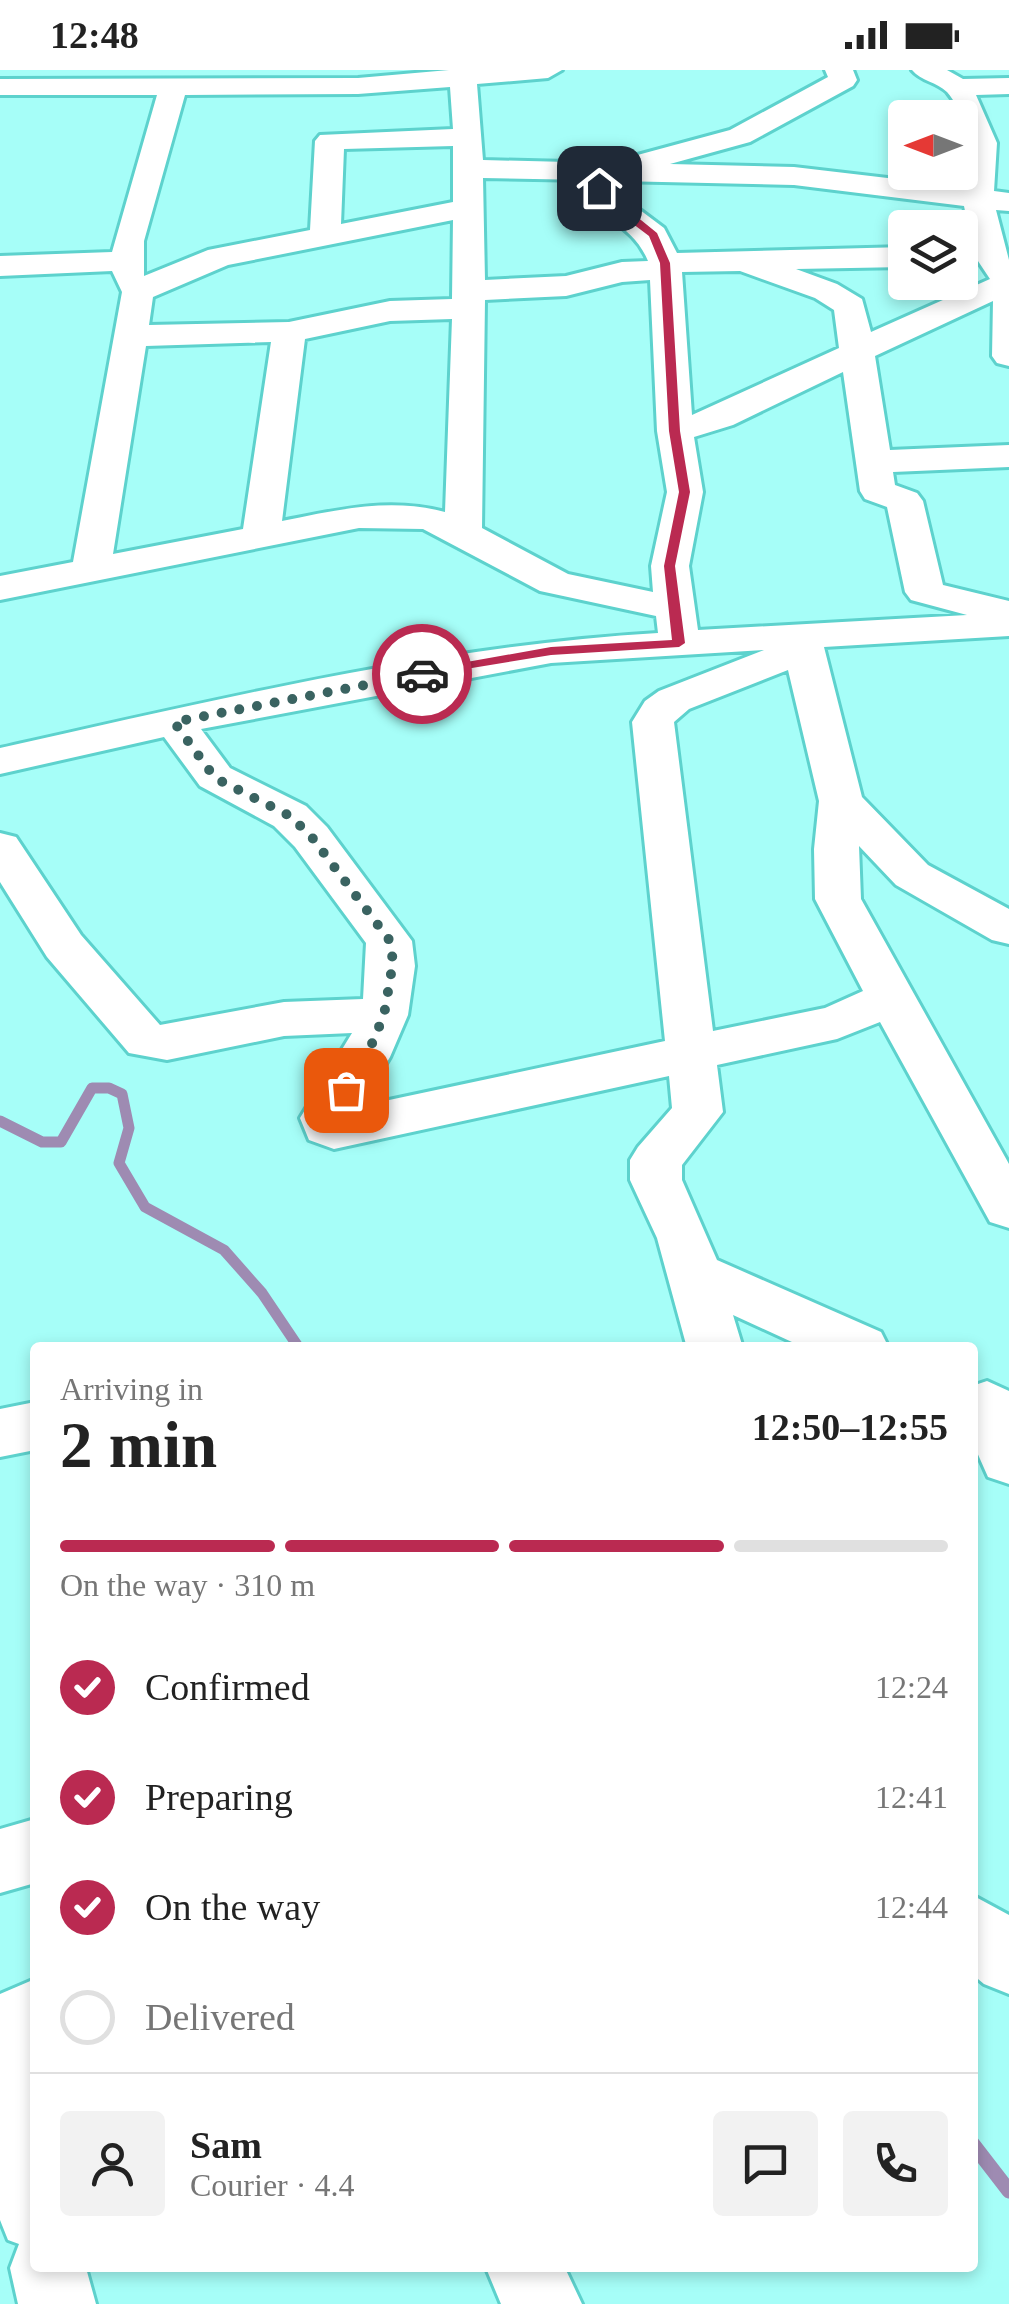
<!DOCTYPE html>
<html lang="en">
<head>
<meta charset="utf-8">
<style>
	body { margin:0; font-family:Georgia,serif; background:#f2f2f2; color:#222; height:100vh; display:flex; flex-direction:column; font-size:38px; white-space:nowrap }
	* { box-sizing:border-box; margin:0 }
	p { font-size:32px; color:#767676 }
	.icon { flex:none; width:55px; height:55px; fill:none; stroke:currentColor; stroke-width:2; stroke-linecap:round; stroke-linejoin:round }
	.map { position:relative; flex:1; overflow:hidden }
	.drawer { position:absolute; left:30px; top:1272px; width:948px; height:930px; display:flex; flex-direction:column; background:#fff; border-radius:10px; box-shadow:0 5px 15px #0003 }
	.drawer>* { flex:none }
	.needle { width:65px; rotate:270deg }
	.fabs { position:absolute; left:888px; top:30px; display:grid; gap:20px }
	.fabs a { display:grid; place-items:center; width:90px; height:90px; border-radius:10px; background:#fff; box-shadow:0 5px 15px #0003; font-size:50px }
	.pin { position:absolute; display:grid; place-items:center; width:85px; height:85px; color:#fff; margin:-42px; border-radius:20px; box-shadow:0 5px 15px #0006 }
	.courier { position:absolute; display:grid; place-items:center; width:100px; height:100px; margin:-50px; border:8px solid #ba2a51; border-radius:50%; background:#fff; color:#222; box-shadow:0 2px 12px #0007 }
	.overview em { font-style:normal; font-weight:600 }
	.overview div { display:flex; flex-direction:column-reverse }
	.overview { display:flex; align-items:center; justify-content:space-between; height:170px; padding:0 30px }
	h1 { font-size:65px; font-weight:600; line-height:75px }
	.bar { display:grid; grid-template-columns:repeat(4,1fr); gap:15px 10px; align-content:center; height:120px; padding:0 30px }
	.bar i { height:12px; border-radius:8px; background:#e0e0e0 }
	.bar .active { background:#ba2a51 }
	.bar p { grid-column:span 4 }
	.line { display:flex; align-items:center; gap:25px; padding:0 30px; border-top:2px solid #e0e0e0 }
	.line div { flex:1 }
	.round { display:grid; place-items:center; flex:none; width:105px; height:105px; border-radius:10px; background:#f2f2f2 }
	ol { padding:0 30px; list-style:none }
	li { display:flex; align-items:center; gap:30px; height:110px }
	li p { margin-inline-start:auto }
	li .icon { padding:10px; border-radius:50%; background:#ba2a51; color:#fff; stroke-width:4 }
	li:last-child { color:#767676 }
	li i { width:55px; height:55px; border:5px solid #e0e0e0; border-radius:50% }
	.status { display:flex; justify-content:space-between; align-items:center; height:70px; padding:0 50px; background:#fff; direction:ltr }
	.status svg { height:28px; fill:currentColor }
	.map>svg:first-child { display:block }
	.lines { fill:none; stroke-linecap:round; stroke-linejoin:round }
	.stream-far1 { stroke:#9e8bb2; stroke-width:11 }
	.stream { stroke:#9e8bb2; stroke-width:15 }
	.minor-casing { stroke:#5dd2cd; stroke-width:6 }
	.minor { fill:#fff; fill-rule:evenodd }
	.route { fill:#ba2a51 }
	.done { stroke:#3a6361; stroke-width:10; stroke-dasharray:0 18 }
</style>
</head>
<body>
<div class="status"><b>12:48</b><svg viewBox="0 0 49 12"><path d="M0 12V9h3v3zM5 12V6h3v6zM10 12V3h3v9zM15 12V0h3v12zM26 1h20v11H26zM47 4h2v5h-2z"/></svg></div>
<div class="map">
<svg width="1009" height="2234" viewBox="0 0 1009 2234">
	<rect width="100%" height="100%" fill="#a6fef8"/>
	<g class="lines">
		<path class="stream-far1" d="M 0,1051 L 42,1072 L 61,1072 L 92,1018 L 109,1018 L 122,1024 L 129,1058 L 119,1093 L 145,1137 L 224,1180 L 262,1223 L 299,1278
			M 357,1278 L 402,1278"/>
		<path class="stream" d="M 972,2073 L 1009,2121"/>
		<g class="minor-casing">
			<path id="minor" d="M 449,0 L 562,0 L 548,8 L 477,14 L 483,90 L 608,93 L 730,60 L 828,7 L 825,0 L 853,0 L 857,10 L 853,16 L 750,72 L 670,94 L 794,97 L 964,117 C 966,85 970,48 947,22 C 937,12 921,11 912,0 L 947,0 L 963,9 L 1009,8 L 1009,24 L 976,25 L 997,73 L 994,121 L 1009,123 L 1009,141 L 996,140 L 1009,190 L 1009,296 L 997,293 L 992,286 L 993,231 L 875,286 L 890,380 L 1009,375 L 1009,397 L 893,402 L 895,415 L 917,423 L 923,431 L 943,515 L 1009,531 L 1009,566 L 824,577 L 862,727 L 928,795 L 1009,839 L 1009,874 L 992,870 L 896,815 L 859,776 L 861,829 L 1009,1094 L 1009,1158 L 990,1152 L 880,952 L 837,969 L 717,995 L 723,1042 L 682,1095 L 682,1110 L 717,1190 L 881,1262 L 889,1278 L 805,1278 L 733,1245 L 743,1278 L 687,1278 L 657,1168 L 630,1110 L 630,1090 L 638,1077 L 672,1038 L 669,1006 L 334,1079 L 309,1070 L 300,1048 L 352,963 L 284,966 L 167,990 L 129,983 L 47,887 L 0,812 L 0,763 L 16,767 L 81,865 L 160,955 L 284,932 L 363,929 L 366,873 L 295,777 L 274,756 L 200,716 L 164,667 L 0,704 L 0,678 C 216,630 436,576 658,563 L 656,546 L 540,521 L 423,459 L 359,458 L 0,530 L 0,506 L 73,492 L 122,222 L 112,201 L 0,206 L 0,186 L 112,182 L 157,25 L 0,25 L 0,9 L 358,8 ZM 450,17 L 453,59 L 320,65 L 315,71 L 310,160 L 208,180 L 144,206 L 144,171 L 185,25 L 358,24 ZM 453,76 L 453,132 L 341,154 L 344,79 ZM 483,108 L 587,110 L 584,118 C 598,151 632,152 648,191 L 622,192 L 566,206 L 485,210 ZM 617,111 L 794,115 L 964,136 L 974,185 L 990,209 L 871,262 L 862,229 L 837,214 L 796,199 L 905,197 L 905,177 L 677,183 L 664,158 L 616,122 ZM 453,150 L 452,229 L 390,231 L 289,252 L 149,255 L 153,227 L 228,195 ZM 740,201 L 815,228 L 834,240 L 839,278 L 692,345 L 682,202 ZM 650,210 L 657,361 L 667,422 L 651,496 L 653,522 L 568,504 L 482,458 L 485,230 L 566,226 L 622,212 ZM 452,249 L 445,442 C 389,427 337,440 282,451 L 305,269 L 390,251 ZM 271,272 L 243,459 L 113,484 L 146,276 ZM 843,302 L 860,421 L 865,429 L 887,437 L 905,522 L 911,530 L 967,545 L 698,560 L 689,496 L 703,422 L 694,367 L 733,355 ZM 764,580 L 659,621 L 645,631 L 632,652 L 665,971 L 361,1036 L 390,987 L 408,945 L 415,896 L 412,871 L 327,757 L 306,736 L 230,698 L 201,659 L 551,593 ZM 788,600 L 819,731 L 814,779 L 815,829 L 863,921 L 825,938 L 713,961 L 674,652 L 689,639 Z
				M 987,1311 L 1009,1321 L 1009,1414 L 988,1407 L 972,1371 L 972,1316 Z
				M 35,1332 L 35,1380 L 0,1387 L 0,1339 Z
				M 35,1749 L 35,1813 L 0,1823 L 0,1759 Z
				M 972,1825 L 1009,1845 L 1009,1924 L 984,1914 L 972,1904 Z
				M 35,1909 L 35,1982 L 32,1983 L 35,1991 L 35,2198 L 86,2198 L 96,2234 L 18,2234 L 10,2198 L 19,2174 L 8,2170 L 0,2150 L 0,1924 Z
				M 486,2198 L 565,2198 L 582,2234 L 501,2234 Z"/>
		</g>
		<use href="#minor" class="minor"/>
	</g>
	<path class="route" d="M 599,116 L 657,163 L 670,193 L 680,361 L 690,422 L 675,496 L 685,573 L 679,577 L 551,585 L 417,607 L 417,601 L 422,600 L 551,577 L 672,570 L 664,496 L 679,422 L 669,361 L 660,193 L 649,166 L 600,129 L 594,118 Z"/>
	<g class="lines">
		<path class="done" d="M 346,1020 L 360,1002 L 384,945 L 393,892 L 390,871 L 311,766 L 290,746 L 215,708 L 174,652 L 422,604"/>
	</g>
</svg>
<div class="fabs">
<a><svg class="needle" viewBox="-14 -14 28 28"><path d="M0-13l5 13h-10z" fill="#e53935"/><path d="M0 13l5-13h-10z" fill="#767676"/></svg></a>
<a><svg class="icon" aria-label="layers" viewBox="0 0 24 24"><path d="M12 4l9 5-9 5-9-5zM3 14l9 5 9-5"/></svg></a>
</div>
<div class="pin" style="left:346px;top:1020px;background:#ea580c"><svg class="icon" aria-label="bag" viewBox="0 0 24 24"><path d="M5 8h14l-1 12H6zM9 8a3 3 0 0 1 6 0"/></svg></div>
<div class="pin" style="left:599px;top:118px;background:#1f2937"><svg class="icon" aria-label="home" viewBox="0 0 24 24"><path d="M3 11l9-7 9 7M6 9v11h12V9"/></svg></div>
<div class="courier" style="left:422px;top:604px"><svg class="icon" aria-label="car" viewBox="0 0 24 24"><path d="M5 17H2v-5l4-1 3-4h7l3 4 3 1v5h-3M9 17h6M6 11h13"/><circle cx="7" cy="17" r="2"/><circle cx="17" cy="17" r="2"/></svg></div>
<section class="drawer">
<div class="overview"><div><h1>2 min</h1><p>Arriving in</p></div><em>12:50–12:55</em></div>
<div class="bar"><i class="active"></i><i class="active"></i><i class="active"></i><i></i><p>On the way · 310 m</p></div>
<ol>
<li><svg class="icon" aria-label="check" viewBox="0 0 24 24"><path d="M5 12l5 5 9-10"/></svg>Confirmed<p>12:24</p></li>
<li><svg class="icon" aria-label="check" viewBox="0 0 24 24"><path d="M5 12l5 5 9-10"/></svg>Preparing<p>12:41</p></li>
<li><svg class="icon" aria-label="check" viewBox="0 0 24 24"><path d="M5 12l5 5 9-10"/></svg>On the way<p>12:44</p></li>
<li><i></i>Delivered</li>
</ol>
<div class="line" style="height:180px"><a class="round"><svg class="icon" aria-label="person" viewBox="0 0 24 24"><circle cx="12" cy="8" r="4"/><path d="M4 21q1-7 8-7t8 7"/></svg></a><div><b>Sam</b><p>Courier · 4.4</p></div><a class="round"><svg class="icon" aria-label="chat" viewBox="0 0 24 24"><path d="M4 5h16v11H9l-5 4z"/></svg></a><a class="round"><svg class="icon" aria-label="phone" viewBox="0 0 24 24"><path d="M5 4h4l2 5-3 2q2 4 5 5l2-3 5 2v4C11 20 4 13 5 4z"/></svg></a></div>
</section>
</div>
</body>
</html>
